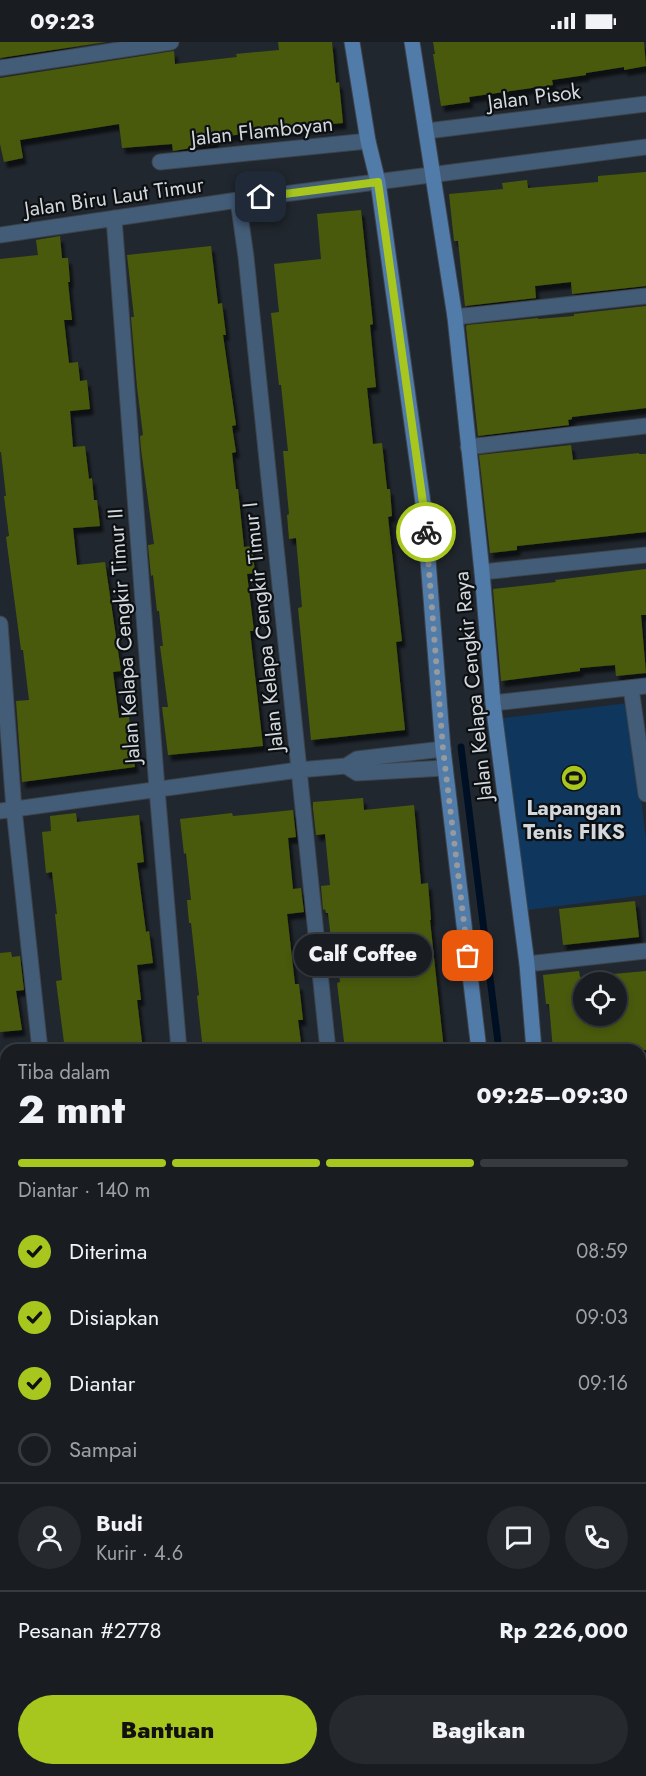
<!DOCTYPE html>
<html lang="id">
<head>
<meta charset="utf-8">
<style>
	body { margin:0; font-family:Jost,sans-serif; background:#262a2f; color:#f1f3f6; height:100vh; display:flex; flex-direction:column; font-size:22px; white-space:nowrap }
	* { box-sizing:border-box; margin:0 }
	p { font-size:20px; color:#9fa2a5 }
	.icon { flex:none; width:33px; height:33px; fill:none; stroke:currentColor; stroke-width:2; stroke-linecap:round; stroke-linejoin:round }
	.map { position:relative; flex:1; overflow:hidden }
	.details { position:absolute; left:0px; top:1002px; width:646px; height:732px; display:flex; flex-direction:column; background:#191d22; border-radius:18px 18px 0 0; box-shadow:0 3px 9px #0003,0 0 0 2px #373b40 }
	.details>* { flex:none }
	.buttons { position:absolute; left:573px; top:930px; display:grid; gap:12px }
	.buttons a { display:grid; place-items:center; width:54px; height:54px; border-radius:50%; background:#191d22; box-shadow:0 3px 9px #0003,0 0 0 2px #373b40; font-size:30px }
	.pin { position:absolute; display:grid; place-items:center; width:51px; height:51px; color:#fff; margin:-26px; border-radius:12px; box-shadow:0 3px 9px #0006 }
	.courier { position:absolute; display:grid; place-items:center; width:60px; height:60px; margin:-30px; border:4px solid #a7c71e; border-radius:50%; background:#fff; color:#222; box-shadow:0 2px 8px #0007 }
	.bubble { position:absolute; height:42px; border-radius:21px; background:#191d22; box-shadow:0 3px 9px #0003,0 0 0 2px #373b40; font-size:20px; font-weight:800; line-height:42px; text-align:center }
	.overview em { font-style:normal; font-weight:800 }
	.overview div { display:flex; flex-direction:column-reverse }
	.overview { display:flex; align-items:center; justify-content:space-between; height:102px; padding:0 18px }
	h1 { font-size:39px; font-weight:800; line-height:45px }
	.bar { display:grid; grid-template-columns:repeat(4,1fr); gap:9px 6px; align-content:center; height:72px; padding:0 18px }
	.bar i { height:8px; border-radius:4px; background:#373b40 }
	.bar .active { background:#a7c71e }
	.bar p { grid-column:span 4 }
	.line { display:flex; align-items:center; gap:15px; padding:0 18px; border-top:2px solid #373b40 }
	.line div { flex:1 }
	.round { display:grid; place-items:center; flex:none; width:63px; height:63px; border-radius:32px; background:#262a2f }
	ol { padding:0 18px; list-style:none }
	li { display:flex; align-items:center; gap:18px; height:66px }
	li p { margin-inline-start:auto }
	li .icon { padding:6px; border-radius:50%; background:#a7c71e; color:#111; stroke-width:4 }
	li:last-child { color:#9fa2a5 }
	li i { width:33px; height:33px; border:3px solid #373b40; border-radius:50% }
	.primary-button { display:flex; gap:12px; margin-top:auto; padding:12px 18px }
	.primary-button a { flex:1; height:69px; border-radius:36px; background:#a7c71e; color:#111; font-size:24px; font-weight:800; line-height:69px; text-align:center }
	.primary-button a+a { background:#262a2f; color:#f1f3f6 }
	.status { display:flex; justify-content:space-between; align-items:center; height:42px; padding:0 30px; background:#191d22; direction:ltr }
	.status svg { height:16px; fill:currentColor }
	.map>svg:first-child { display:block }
	.green { fill:#0f375d }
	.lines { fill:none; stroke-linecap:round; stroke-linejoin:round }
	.stream { stroke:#001024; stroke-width:7 }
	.building { fill:#4a5a0a; fill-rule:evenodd; filter:url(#shadow) }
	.street-casing { stroke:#3d434a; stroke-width:17 }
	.secondary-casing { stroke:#3d434a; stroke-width:17 }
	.street { stroke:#435d79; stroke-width:15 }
	.secondary { stroke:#517ba8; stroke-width:15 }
	.done { stroke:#959a9f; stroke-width:6; stroke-dasharray:0 10.8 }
	.route { stroke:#a7c71e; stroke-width:8 }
	.labels { text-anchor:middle; stroke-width:4.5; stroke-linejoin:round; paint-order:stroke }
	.street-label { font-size:21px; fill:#d3d8dc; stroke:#0d1013 }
	.poi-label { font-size:21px; font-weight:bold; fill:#d3d8dc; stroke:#0d1013 }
</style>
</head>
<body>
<div class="status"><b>09:23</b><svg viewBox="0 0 49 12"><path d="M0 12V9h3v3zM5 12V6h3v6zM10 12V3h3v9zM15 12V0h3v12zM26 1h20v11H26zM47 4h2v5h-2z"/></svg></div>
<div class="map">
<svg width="646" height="1734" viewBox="0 0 646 1734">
	<defs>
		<filter id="shadow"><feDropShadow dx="3.5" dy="6" stdDeviation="1.5" flood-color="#0009"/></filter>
	</defs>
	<rect width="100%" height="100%" fill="#21272e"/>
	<path class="green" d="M 629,661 L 646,797 L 646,853 L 527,868 L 503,676 Z"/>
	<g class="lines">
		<path class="stream" d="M 461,705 L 499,1008
			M 640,1214 L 646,1213
			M 0,1372 L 6,1372
			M 578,1728 L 578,1734"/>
	</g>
	<path class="building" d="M 0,0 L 106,0 L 0,16 Z
		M 278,0 L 332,0 L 336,41 L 339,40 L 343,81 L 309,84 L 310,86 L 215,95 L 216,102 L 173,109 L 172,102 L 122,106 L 119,82 L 20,98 L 23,116 L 4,120 L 0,102 L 0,36 L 174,9 L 175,22 L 237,15 L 236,12 L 279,8 Z
		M 433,0 L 644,0 L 646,24 L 624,28 L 624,25 L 586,31 L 586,33 L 552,38 L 553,43 L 469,55 L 470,60 L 441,64 L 433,12 L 435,12 Z
		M 646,130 L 646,244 L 572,252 L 571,240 L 535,244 L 536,256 L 465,264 L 458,199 L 454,199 L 449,152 L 503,147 L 502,141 L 527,138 L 528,146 L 598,140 L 598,134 Z
		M 361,168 L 373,282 L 370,283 L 376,345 L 367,346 L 373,402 L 382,401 L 387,447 L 390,447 L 392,474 L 388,475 L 402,599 L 396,600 L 405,688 L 311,698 L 298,566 L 302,565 L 296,496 L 289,497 L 287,473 L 289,472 L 283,409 L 288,409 L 281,343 L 279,343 L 271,271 L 279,270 L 274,222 L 321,217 L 317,172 Z
		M 60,194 L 62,216 L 68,216 L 70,240 L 68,240 L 72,278 L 64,278 L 69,321 L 78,320 L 80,339 L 87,338 L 90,367 L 70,369 L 73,405 L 85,404 L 89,437 L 92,436 L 94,458 L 97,458 L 100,484 L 73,486 L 77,523 L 105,520 L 121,629 L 113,630 L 119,676 L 129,675 L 135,725 L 22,740 L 16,659 L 29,658 L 23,608 L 21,608 L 6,495 L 9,494 L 4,454 L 6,454 L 1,410 L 0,410 L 0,217 L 38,213 L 36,198 Z
		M 211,204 L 218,262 L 222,261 L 226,293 L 223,293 L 236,383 L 232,384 L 236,410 L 232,411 L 236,447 L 238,447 L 244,505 L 252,504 L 255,531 L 247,532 L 254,589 L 250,589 L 263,704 L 168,713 L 162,665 L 168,665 L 160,604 L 163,604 L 159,569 L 157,569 L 153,533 L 151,534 L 148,503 L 154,502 L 141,407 L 140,394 L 143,393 L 137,345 L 131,275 L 134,275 L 127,213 Z
		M 646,264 L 646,366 L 572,375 L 572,377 L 568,378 L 569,383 L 478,394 L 466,285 L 467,283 L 538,276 L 538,277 L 574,274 L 574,272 Z
		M 571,403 L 573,418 L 639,411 L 639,412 L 646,412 L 646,490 L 517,504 L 517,508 L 490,511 L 479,413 Z
		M 646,527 L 646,573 L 641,573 L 646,631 L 616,634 L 615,623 L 580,626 L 580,629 L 501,639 L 493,547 L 556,540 L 555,538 Z
		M 363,756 L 364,768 L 414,763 L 421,842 L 428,841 L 431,878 L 430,878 L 444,1008 L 345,1008 L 337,941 L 340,940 L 336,906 L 332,906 L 328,871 L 326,871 L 325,867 L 323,868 L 321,844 L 330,843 L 325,792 L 316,793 L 313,766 L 313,760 Z
		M 293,768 L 296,795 L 288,796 L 293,847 L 301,846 L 304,870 L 287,872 L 295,942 L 299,942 L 303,978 L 298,978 L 302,1008 L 203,1008 L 197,954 L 199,953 L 191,881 L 189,881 L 187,858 L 191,858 L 186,811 L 184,812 L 180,777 L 232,771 L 233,774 Z
		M 76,771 L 77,780 L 139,773 L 144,820 L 137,821 L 146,890 L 149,889 L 153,921 L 137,923 L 141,958 L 137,958 L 143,1008 L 65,1008 L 56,939 L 62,938 L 55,872 L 57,872 L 52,830 L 46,831 L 42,790 L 51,789 L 50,774 Z
		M 635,859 L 639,895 L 563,903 L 559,867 Z
		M 11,910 L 12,915 L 20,914 L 24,948 L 16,949 L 22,988 L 0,990 L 0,911 Z
		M 579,929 L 580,935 L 646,929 L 646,1008 L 553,1008 L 549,962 L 546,962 L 543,933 ZM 584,940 L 616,940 L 616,974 L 584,974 Z"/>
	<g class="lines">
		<g class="street-casing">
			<path id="street" d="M 0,26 L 171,0
				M 427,89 L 646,62
				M 160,120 L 368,99
				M 238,158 L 246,215 L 328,1008
				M 114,176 L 157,747 L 179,1008
				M 0,193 L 238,158 L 646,105
				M 455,275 L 646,254
				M 468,405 L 646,384
				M 482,530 L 646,513
				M 0,582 L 14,767 L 40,1008
				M 631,646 L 646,752
				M 493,661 L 646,644
				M 346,724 L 357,731 L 445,726
				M 0,769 L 298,728 L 346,724 L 357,717 L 443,707
				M 527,922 L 646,909
				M 640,1040 L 646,1040
				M 0,1196 L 6,1196
				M 640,1380 L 646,1379
				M 640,1523 L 646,1522
				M 0,1547 L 6,1546
				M 0,1705 L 6,1704
				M 130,1728 L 131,1734
				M 260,1728 L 260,1734
				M 405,1728 L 405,1734"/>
		</g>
		<g class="secondary-casing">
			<path id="secondary" d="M 352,0 L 368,99 L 378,140 L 424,468 L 443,707 L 479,1008
				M 412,0 L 455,275 L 482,530 L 493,661 L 527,922 L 534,1008
				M 640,1191 L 646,1190
				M 640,1230 L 646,1230
				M 0,1349 L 6,1349
				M 0,1390 L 6,1389
				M 556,1728 L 557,1734
				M 610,1728 L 610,1734"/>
		</g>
		<use href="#street" class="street"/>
		<use href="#secondary" class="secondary"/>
	</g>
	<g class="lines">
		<path class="done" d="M 426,490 L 443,707 L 468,914"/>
		<path class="route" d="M 261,155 L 378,140 L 424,468 L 426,490"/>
	</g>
	<defs>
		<g id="stadium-disc" transform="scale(1.35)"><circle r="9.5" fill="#a7c71e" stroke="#0d1013"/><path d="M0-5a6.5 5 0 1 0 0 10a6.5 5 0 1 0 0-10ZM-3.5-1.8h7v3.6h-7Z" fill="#111"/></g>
	</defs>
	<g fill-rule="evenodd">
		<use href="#stadium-disc" x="574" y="736"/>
	</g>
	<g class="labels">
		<g class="street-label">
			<text transform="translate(534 55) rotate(-7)" y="7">Jalan Pisok</text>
			<text transform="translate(262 89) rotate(-6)" y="7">Jalan Flamboyan</text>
			<text transform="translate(114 155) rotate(-8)" y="7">Jalan Biru Laut Timur</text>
			<text transform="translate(263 585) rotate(-96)" y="7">Jalan Kelapa Cengkir Timur I</text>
			<text transform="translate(124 594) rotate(-94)" y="7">Jalan Kelapa Cengkir Timur II</text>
			<text transform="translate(473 644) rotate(-96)" y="7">Jalan Kelapa Cengkir Raya</text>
		</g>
		<g class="poi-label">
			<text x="574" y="773">Lapangan<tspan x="574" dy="24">Tenis FIKS</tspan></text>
		</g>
	</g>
</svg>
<div class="buttons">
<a><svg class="icon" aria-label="locate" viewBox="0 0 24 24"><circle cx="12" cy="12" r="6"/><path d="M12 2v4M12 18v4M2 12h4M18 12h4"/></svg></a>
</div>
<div class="pin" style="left:468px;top:914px;background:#ea580c"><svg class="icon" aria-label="bag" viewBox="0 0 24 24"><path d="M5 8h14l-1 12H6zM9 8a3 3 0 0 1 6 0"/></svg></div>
<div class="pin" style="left:261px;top:155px;background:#1f2937"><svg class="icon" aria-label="home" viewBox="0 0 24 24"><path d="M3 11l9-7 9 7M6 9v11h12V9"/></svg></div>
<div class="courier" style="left:426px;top:490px"><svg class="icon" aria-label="bike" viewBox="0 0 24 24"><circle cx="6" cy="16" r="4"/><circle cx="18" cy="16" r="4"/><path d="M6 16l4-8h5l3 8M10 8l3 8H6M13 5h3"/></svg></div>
<div class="bubble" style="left:294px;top:892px;width:138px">Calf Coffee</div>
<section class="details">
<div class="overview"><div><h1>2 mnt</h1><p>Tiba dalam</p></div><em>09:25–09:30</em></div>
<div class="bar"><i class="active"></i><i class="active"></i><i class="active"></i><i></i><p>Diantar · 140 m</p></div>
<ol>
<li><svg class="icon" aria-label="check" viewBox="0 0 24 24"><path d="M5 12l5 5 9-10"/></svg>Diterima<p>08:59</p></li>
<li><svg class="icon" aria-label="check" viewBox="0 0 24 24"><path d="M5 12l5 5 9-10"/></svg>Disiapkan<p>09:03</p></li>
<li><svg class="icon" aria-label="check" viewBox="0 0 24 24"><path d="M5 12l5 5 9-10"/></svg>Diantar<p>09:16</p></li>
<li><i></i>Sampai</li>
</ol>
<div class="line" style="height:108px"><a class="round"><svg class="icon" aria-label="person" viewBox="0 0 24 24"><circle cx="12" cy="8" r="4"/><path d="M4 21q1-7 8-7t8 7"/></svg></a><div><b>Budi</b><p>Kurir · 4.6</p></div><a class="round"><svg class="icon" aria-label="chat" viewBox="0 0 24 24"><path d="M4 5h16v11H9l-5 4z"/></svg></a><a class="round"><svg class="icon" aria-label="phone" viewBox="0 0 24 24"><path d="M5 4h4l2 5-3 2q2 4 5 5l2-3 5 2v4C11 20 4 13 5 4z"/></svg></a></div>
<div class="line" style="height:78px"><div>Pesanan #2778</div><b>Rp 226,000</b></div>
<div class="primary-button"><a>Bantuan</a><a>Bagikan</a></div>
</section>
</div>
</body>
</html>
